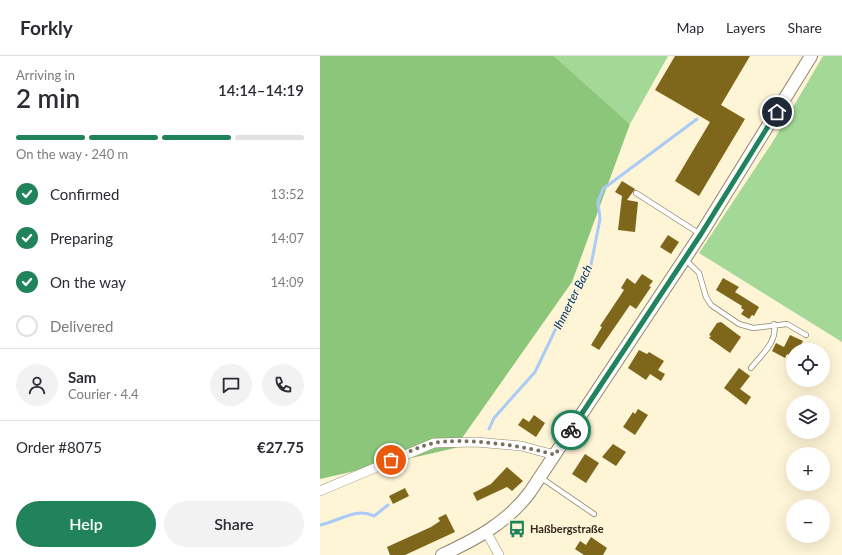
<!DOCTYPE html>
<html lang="en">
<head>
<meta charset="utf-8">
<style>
	body { margin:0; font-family:Lato,sans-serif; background:#f2f2f3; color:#2b2b33; height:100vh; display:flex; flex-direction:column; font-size:15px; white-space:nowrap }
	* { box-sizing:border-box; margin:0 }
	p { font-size:13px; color:#7c7c81 }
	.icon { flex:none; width:22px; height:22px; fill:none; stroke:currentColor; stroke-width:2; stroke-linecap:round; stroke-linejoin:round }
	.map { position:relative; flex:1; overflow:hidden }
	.side { display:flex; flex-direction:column; background:#fff; width:320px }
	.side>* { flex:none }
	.controls { position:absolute; left:466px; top:287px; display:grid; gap:8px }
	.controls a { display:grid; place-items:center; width:44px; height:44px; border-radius:50%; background:#fff; box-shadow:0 4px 16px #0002; font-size:20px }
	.pin { position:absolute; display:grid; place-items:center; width:34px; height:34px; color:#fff; margin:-17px; border:2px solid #fff; border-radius:50%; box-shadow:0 1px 4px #0007 }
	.courier { position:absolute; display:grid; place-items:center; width:40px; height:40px; margin:-20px; border:3px solid #21835c; border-radius:50%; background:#fff; color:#222; box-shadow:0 1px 5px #0007 }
	.head em { font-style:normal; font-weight:600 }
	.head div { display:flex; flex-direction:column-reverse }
	.head { display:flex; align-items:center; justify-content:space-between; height:68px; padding:0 16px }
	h1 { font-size:26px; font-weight:600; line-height:30px }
	.bar { display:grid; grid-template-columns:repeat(4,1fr); gap:6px 4px; align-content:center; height:48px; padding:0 16px }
	.bar i { height:5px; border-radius:3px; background:#e1e1e2 }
	.bar .current { background:#21835c }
	.bar p { grid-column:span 4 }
	.line { display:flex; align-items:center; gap:10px; padding:0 16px; border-top:1px solid #e1e1e2 }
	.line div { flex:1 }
	.round { display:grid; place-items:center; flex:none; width:42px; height:42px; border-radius:21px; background:#f2f2f3 }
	ol { padding:0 16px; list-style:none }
	li { display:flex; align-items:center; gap:12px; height:44px }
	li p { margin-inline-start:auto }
	li .icon { padding:4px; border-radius:50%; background:#21835c; color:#fff; stroke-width:4 }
	li:last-child { color:#7c7c81 }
	li i { width:22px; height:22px; border:2px solid #e1e1e2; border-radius:50% }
	.action { display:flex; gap:8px; margin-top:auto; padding:8px 16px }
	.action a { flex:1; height:46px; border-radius:24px; background:#21835c; color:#fff; font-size:16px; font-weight:600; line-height:46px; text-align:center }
	.action a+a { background:#f2f2f3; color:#2b2b33 }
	header { display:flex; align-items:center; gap:24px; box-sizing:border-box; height:56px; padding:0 20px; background:#fff; border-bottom:1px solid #e1e1e2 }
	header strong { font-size:19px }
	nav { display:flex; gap:22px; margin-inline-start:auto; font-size:14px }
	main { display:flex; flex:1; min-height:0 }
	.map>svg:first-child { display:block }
	.green { fill:#a4d896 }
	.forest { fill:#8cc67b }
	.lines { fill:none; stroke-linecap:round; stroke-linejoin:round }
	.stream { stroke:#aacbf7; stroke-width:3 }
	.building { fill:#7e671a }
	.lane-casing { stroke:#90876c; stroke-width:6 }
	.street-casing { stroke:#90876c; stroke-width:10 }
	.secondary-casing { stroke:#90876c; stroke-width:14 }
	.lane { stroke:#fff; stroke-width:4.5 }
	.street { stroke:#fff; stroke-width:9 }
	.secondary { stroke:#fff; stroke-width:12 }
	.done { stroke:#77715f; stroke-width:4; stroke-dasharray:0 7.2 }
	.route { stroke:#21835c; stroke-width:5 }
	.labels { text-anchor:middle; stroke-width:4; stroke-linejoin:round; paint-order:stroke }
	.poi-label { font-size:11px; font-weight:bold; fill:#2e2a1f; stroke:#fef4d6; text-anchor:start }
	.water-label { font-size:12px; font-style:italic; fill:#003574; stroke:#fef4d6 }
</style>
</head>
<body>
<header>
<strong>Forkly</strong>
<nav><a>Map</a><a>Layers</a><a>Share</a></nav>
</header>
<main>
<section class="side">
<div class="head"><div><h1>2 min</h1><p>Arriving in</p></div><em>14:14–14:19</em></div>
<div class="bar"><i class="current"></i><i class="current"></i><i class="current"></i><i></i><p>On the way · 240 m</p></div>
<ol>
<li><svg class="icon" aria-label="check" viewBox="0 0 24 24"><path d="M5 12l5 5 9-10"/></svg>Confirmed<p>13:52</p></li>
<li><svg class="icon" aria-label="check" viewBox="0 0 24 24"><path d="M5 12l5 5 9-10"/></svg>Preparing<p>14:07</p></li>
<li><svg class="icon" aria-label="check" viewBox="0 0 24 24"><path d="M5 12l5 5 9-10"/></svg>On the way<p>14:09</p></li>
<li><i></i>Delivered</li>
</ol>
<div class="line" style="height:72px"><a class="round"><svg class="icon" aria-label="person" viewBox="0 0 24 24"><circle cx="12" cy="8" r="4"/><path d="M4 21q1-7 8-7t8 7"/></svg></a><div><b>Sam</b><p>Courier · 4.4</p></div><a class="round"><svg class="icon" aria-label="chat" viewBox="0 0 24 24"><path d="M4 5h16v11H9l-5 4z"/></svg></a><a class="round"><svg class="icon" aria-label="phone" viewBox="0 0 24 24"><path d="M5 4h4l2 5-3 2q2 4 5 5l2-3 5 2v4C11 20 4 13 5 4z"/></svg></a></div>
<div class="line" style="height:52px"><div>Order #8075</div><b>€27.75</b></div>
<div class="action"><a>Help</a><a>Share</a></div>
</section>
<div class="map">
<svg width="522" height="499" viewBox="0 0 522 499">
	<rect width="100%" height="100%" fill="#fef4d6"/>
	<path class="green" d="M 234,0 L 348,0 L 310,68 Z
		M 503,0 L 522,0 L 522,286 L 379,197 L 452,87 Z"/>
	<path class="forest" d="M 0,0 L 234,0 L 310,68 L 252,226 L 135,392 L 0,423 Z"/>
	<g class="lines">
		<path class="stream" d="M 169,373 L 174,362 L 215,316 L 240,264 L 271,209 L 280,163 L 278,146 L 283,133 L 377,63
			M 0,469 C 20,465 36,451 54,460 L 68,449"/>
	</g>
	<path class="building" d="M 355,0 L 430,0 L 401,49 L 425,63 L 379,140 L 355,125 L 390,66 L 335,34 Z
		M 302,125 L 315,133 L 307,144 L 318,146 L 315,176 L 298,174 L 302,140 L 295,136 Z
		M 348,179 L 359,186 L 351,198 L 340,191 Z
		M 322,218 L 333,225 L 329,230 L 331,231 L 316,253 L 310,249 L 279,294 L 271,289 L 282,271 L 280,270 L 304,234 L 301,232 L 307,222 L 315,228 Z
		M 403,222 L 419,231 L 415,236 L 439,251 L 434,260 L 432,259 L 429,263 L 421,258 L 424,254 L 421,252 L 422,250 L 396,234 Z
		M 401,266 L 421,281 L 410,297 L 389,282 L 391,280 L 389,279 L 397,267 Z
		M 470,279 L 483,285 L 478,294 L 473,294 L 473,301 L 467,298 L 465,302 L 452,295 L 456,287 L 464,291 Z
		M 319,294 L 327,298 L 329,296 L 344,305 L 338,314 L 345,318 L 341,325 L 330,318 L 326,324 L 308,312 Z
		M 419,312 L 430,320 L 420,333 L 431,341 L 426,349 L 404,332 Z
		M 318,353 L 328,359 L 315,379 L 303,371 L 313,356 L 315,358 Z
		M 214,359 L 225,367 L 216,381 L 198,369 L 203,362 L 209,366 Z
		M 293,388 L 306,396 L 296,410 L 282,401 Z
		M 265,398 L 279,407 L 266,427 L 252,418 Z
		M 187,411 L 203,425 L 192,435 L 187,431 L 157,445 L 153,437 L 171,428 Z
		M 85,432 L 89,440 L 73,448 L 69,440 Z
		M 126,458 L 135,476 L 85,499 L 70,499 L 67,491 L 111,471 L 120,465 L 118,462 Z
		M 271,481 L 287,492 L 283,499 L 264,499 L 255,493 L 260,485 L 266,489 Z"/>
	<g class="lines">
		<g class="lane-casing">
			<path id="lane" d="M 316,137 L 380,178
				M 365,203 L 379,217 L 386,241 L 391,249 L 419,268 L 433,272 L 467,268 L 486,279
				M 431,312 C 441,299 458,286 454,268
				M 220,421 L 274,458"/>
		</g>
		<g class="street-casing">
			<path id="street" d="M 0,435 L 114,387 L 156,386 L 201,390 L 235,399
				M 167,477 L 179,499"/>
		</g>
		<g class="secondary-casing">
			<path id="secondary" d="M 122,499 C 156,483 187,467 210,436 L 381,178 L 491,0"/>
		</g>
		<use href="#lane" class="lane"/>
		<use href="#street" class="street"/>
		<use href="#secondary" class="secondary"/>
	</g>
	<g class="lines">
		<path class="done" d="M 71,404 C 85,398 99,390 114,387 C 141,381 208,390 235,399 L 251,374"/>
		<path class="route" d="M 251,374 L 381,178 L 457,56"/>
	</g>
	<defs>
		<g id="bus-bare" transform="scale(1.38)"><path d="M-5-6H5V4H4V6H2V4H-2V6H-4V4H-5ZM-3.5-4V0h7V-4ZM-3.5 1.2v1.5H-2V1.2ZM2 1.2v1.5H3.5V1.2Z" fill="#21835c" stroke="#fef4d6" stroke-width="2.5" paint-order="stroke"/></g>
	</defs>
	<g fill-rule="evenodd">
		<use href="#bus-bare" x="197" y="473"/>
	</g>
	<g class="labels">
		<g class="poi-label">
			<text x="210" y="477">Haßbergstraße</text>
		</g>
		<g class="water-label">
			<text transform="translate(253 241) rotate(-63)" y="4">Ihmerter Bach</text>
		</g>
	</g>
</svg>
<div class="controls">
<a><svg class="icon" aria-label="locate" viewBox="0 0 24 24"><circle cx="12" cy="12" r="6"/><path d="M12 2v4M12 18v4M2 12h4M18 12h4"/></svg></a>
<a><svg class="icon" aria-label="layers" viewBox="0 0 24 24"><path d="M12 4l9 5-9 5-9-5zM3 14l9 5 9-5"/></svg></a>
<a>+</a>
<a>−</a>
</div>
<div class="pin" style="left:71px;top:404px;background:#ea580c"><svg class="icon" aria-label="bag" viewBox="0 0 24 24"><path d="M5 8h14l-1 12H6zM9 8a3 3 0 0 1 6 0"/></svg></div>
<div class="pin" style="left:457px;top:56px;background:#1f2937"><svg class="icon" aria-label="home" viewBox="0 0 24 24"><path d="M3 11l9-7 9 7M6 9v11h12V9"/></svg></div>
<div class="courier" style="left:251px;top:374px"><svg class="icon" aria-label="bike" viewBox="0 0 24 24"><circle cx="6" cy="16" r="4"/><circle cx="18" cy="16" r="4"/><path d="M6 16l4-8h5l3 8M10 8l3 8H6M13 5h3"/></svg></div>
</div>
</main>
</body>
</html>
